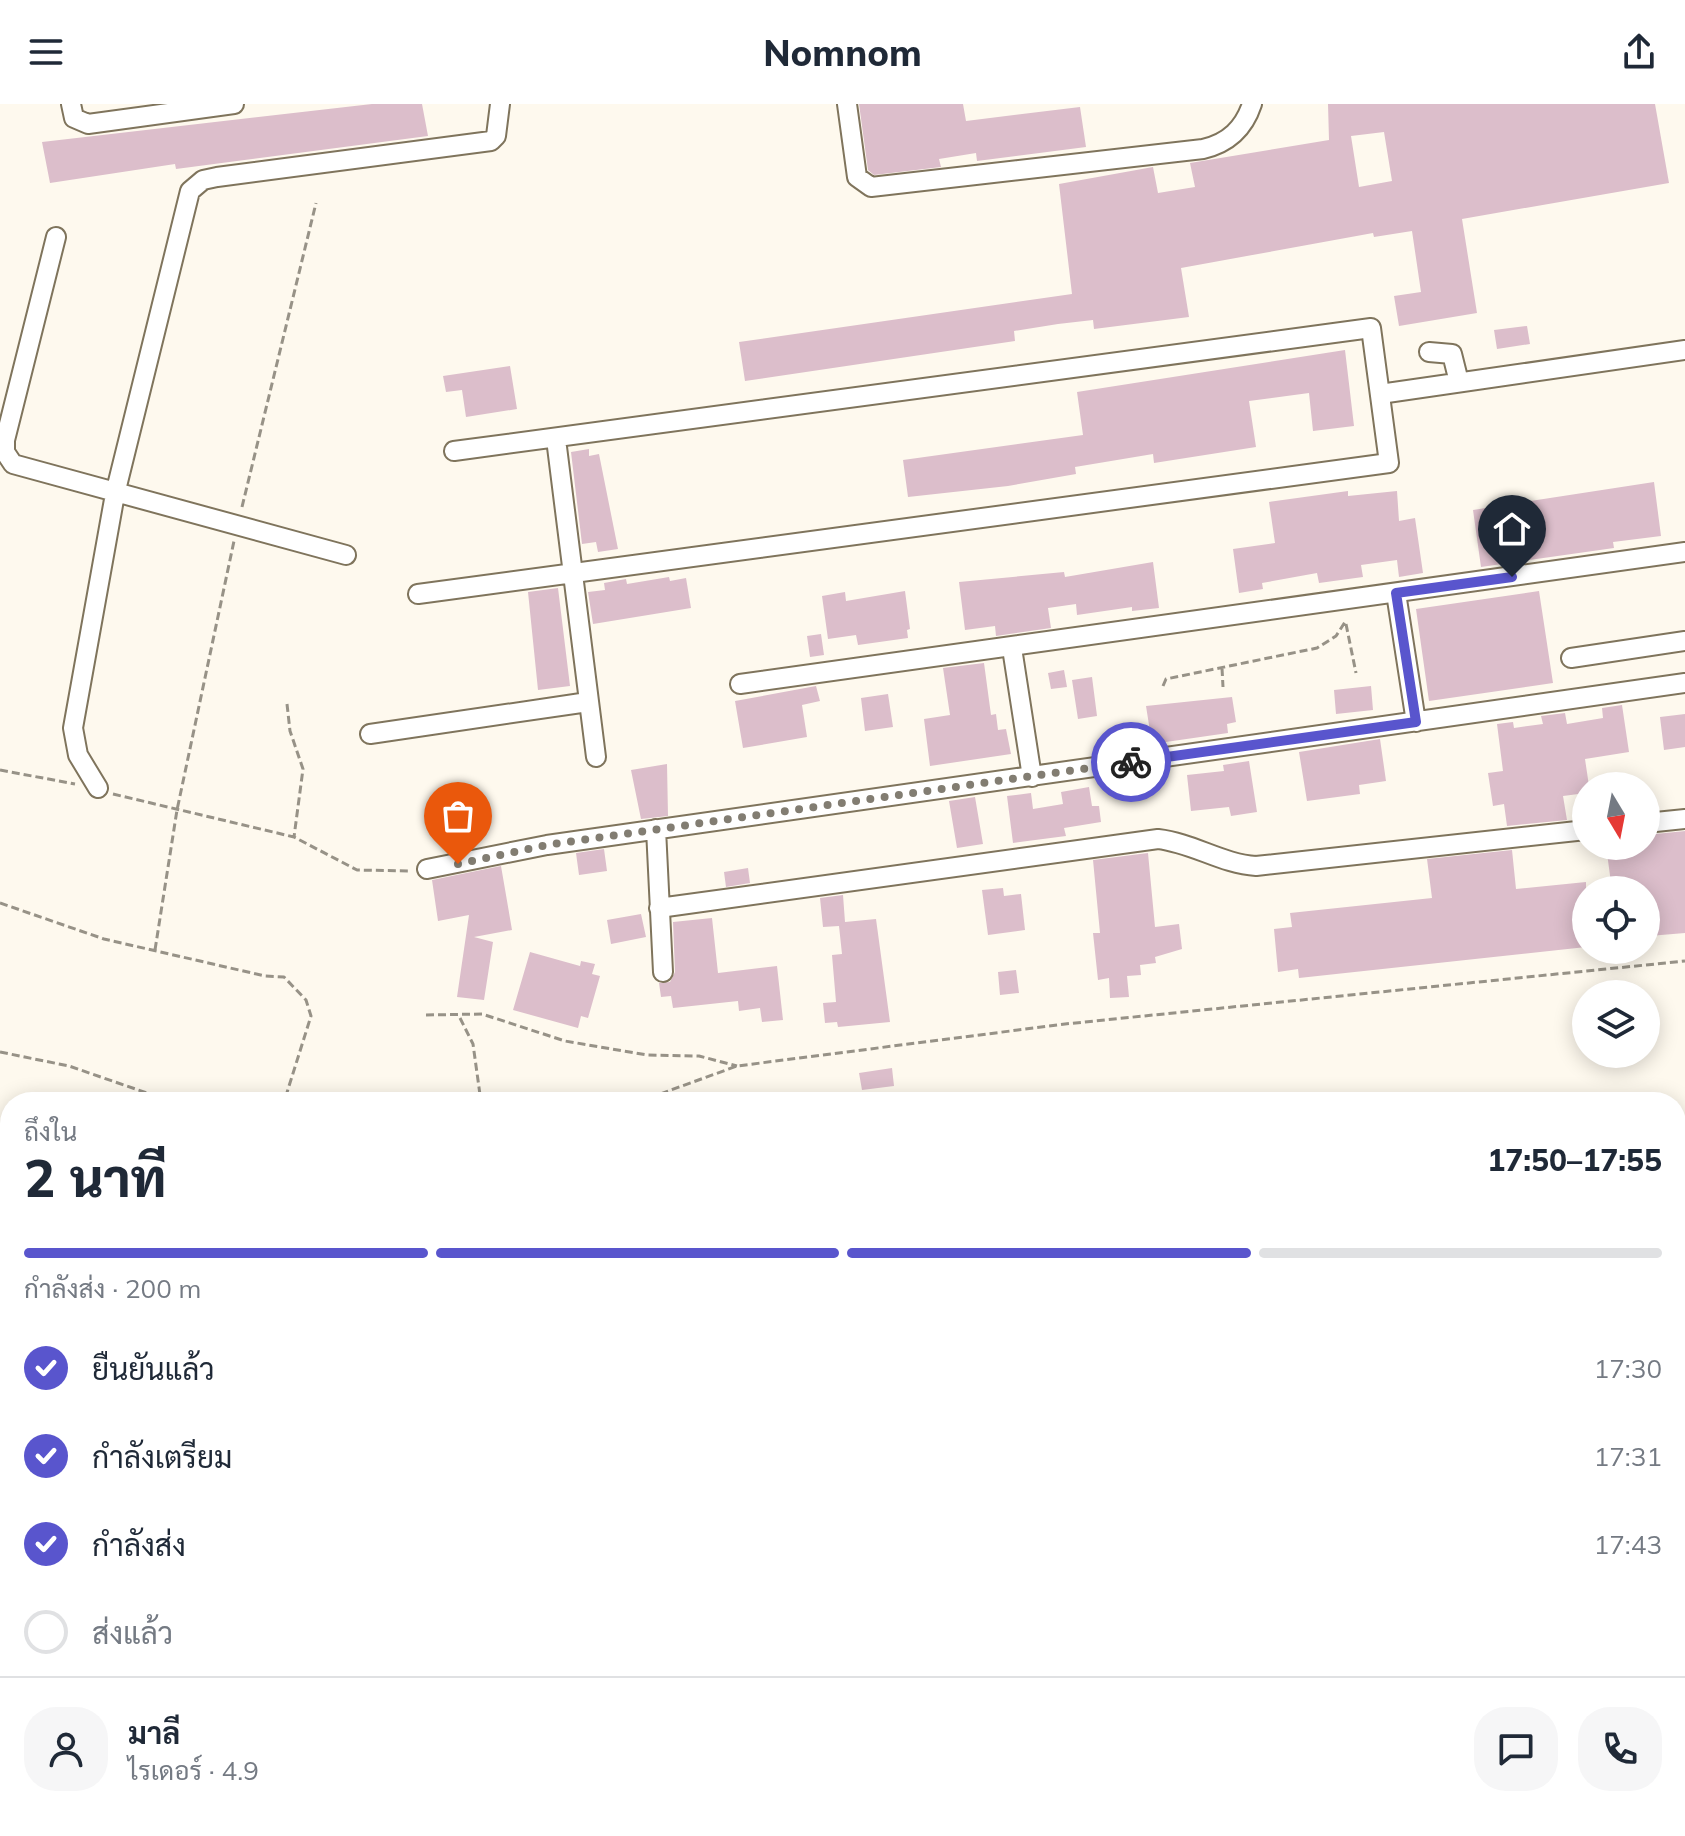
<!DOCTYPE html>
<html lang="th">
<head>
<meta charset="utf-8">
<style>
	body { margin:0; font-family:Mulish,Sarabun,sans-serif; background:#f6f6f7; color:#1f2937; height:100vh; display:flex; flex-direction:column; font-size:30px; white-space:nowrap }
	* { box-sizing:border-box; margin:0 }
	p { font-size:26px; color:#747a83 }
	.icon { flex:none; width:44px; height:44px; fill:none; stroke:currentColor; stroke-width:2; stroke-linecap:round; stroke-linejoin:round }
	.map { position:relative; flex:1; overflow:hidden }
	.panel { position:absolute; left:0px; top:988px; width:1686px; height:744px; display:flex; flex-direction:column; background:#fff; border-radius:32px 32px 0 0; box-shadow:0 4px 20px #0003 }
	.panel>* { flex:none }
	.needle { width:52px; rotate:170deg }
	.controls { position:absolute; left:1572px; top:668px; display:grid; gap:16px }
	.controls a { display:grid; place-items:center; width:88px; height:88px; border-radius:50%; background:#fff; box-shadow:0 4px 20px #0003; font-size:40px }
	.pin { position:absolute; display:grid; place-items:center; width:68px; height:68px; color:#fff; margin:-82px -34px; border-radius:50% 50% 50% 0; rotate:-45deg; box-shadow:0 0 8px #0007 }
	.pin .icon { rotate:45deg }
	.courier { position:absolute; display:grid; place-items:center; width:80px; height:80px; margin:-40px; border:6px solid #5955cd; border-radius:50%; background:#fff; color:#222; box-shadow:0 2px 10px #0007 }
	.overview em { font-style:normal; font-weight:800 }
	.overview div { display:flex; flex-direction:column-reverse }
	.overview { display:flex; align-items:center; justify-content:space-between; height:136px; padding:0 24px }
	h1 { font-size:52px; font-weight:800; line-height:60px }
	.bar { display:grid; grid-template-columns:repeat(4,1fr); gap:12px 8px; align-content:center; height:96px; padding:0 24px }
	.bar i { height:10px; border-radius:6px; background:#e0e1e3 }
	.bar .on { background:#5955cd }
	.bar p { grid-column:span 4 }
	.line { display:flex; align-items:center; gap:20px; padding:0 24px; border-top:2px solid #e0e1e3 }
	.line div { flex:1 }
	.round { display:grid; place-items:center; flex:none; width:84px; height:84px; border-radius:32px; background:#f6f6f7 }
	ol { padding:0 24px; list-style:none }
	li { display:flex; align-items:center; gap:24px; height:88px }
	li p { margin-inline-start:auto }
	li .icon { padding:8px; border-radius:50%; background:#5955cd; color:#fff; stroke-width:4 }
	li:last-child { color:#747a83 }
	li i { width:44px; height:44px; border:4px solid #e0e1e3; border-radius:50% }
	header { display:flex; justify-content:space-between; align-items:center; height:104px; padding:0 24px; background:#fff; font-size:36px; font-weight:800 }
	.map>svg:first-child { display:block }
	.building { fill:#dcbecb; fill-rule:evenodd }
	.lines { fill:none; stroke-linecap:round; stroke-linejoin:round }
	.minor-casing { stroke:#7f745c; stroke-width:22 }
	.highway-casing { stroke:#7f745c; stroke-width:30 }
	.path { stroke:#979287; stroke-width:3; stroke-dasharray:8 4; stroke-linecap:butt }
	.minor { stroke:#fff; stroke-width:18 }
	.highway { stroke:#fff; stroke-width:26 }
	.done { stroke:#827d72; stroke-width:8; stroke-dasharray:0 14.4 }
	.route { stroke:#5955cd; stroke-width:10 }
</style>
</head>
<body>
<header><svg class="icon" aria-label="menu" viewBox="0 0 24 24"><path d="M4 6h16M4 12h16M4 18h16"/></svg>Nomnom<svg class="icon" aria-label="share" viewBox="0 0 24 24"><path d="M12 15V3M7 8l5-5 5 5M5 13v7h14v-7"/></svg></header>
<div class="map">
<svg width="1685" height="1732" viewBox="0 0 1685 1732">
	<rect width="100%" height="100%" fill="#fef9ee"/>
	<path class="building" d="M 372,0 L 422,0 L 428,32 L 176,65 L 175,60 L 50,79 L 42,38 Z
		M 859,0 L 963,0 L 966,17 L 1080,3 L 1086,43 L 977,57 L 976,49 L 939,55 L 941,63 L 874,71 L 868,66 Z
		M 1328,0 L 1655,0 L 1669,79 L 1462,115 L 1477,209 L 1399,222 L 1394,192 L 1421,188 L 1412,127 L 1374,133 L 1373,129 L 1181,164 L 1189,213 L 1094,225 L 1093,216 L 1058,220 L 1014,227 L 1015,237 L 745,277 L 739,238 L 1072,190 L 1059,80 L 1153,63 L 1158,89 L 1195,83 L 1190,59 L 1329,36 ZM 1384,28 L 1392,77 L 1359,83 L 1351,32 Z
		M 1527,222 L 1530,240 L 1497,245 L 1494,226 Z
		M 1345,246 L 1354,322 L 1313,327 L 1309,289 L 1249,297 L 1256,343 L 1154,359 L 1153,350 L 1075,363 L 1076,370 L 1008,382 L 908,393 L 903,356 L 1083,331 L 1077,288 Z
		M 510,262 L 517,305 L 466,313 L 462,286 L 446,288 L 443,272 Z
		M 589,345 L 589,352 L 599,350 L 618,445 L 598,448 L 596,438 L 582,440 L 571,348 Z
		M 1654,378 L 1661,432 L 1613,438 L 1614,444 L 1481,463 L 1473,406 Z
		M 1348,387 L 1348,392 L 1397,387 L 1399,417 L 1415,414 L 1423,469 L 1399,473 L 1397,456 L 1361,461 L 1363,473 L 1319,479 L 1317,469 L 1262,479 L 1263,485 L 1239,489 L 1233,445 L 1275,439 L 1269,398 Z
		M 1153,458 L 1159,504 L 1132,507 L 1132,503 L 1077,511 L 1076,500 L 1048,504 L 1051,524 L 996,532 L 995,522 L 965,526 L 959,478 L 1064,468 L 1065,473 Z
		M 669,473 L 670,477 L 686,474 L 691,504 L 593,520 L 588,488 L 605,486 L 604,479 L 626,475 L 627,480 Z
		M 558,484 L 570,582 L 538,586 L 528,488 Z
		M 905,487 L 910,525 L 907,526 L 908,534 L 858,541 L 856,531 L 828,535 L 822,492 L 845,488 L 846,497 Z
		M 1539,487 L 1553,579 L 1429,597 L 1416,505 Z
		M 821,530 L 824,551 L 810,553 L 807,532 Z
		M 984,559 L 991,611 L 996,610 L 998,626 L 1006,625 L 1011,650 L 930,662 L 924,615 L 950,611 L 943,564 Z
		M 1064,566 L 1067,583 L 1051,585 L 1048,569 Z
		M 1092,573 L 1097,612 L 1078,615 L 1072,576 Z
		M 816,582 L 820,597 L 802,601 L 807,633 L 743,644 L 735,597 Z
		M 1371,582 L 1373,606 L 1336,610 L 1334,586 Z
		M 888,590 L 893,623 L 865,627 L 861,594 Z
		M 1232,593 L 1236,618 L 1227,620 L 1228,629 L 1152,640 L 1146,602 Z
		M 1622,601 L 1629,648 L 1585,655 L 1589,682 L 1586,682 L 1586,689 L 1563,692 L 1567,716 L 1507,722 L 1504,700 L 1493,702 L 1488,669 L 1503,667 L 1497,620 L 1513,618 L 1514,624 L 1543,620 L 1541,612 L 1565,609 L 1567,620 L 1603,614 L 1602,604 Z
		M 1685,610 L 1685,643 L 1664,646 L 1660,613 Z
		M 1380,635 L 1386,677 L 1359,681 L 1360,690 L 1307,697 L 1299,648 Z
		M 1249,657 L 1257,708 L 1231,712 L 1229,703 L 1191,707 L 1187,671 L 1224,667 L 1223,661 Z
		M 667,660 L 668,712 L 641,715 L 631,666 Z
		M 1089,683 L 1092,702 L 1099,702 L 1101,718 L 1064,724 L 1066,732 L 1013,739 L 1007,692 L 1031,689 L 1033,705 L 1063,700 L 1061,688 Z
		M 975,693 L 983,740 L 957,744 L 949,697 Z
		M 1685,727 L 1685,829 L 1649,832 L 1646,786 L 1612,786 L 1606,742 L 1646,742 L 1646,731 Z
		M 604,745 L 607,767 L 579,771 L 576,749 Z
		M 1512,746 L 1516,785 L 1586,778 L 1586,843 L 1299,874 L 1298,865 L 1278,868 L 1274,825 L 1292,823 L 1290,809 L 1432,794 L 1427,755 Z
		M 1148,749 L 1155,823 L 1179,820 L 1182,845 L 1155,853 L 1156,859 L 1140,861 L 1141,871 L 1127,872 L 1129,893 L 1110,894 L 1109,874 L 1098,876 L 1093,829 L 1100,829 L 1093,756 Z
		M 501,762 L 512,826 L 474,833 L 493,838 L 484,896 L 457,893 L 469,811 L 438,817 L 432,776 Z
		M 748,764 L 750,779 L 726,783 L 724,768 Z
		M 1003,784 L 1004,792 L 1021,790 L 1025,826 L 988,831 L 982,786 Z
		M 843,791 L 845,818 L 876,815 L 890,918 L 838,923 L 837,918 L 825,919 L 823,899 L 836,898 L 832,851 L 842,850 L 839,822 L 823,823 L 820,794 Z
		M 641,810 L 646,833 L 611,840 L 607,816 Z
		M 712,814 L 718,869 L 777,862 L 783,916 L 762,918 L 760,904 L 739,907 L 738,897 L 673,904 L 671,892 L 661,893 L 659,879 L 670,878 L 675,868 L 673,818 Z
		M 530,848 L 580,862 L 581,857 L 595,860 L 592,870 L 600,872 L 588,914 L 581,912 L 578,924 L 513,906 Z
		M 1016,866 L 1019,889 L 1000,891 L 998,868 Z
		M 892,964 L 894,982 L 862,986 L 859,969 Z"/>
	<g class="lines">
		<g class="minor-casing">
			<path id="minor" d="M 71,0 L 74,14 L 88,20 L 234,0
				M 847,0 L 857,73 L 871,83 L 1203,45 C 1229,39 1244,24 1252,0
				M 56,133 L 5,336 L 5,348 L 13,360 L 346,451
				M 1429,248 L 1452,250 L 1459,278
				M 1380,290 L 1685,246
				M 556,335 L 596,653
				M 1396,489 L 1416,618
				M 418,490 L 1389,359 L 1371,224 L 454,347
				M 1012,544 L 1032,673
				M 1571,554 L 1685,537
				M 740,580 L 1685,448
				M 370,630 L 588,598
				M 98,684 L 78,651 L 73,624 L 115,390 L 190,87 L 203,76 L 217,73 L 491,37 L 496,32 L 500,0
				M 1646,719 L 1685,715
				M 656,725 L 663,868
				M 427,765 L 547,741 L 1685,579
				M 659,804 L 1158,735 C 1193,739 1222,760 1256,762 L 1586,726
				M 827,1722 L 867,1732
				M 914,1732 L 916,1722"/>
		</g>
		<g class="highway-casing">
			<path id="highway" d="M 1676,1340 L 1685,1301
				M 1676,1514 L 1685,1483
				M 1578,1732 L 1581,1722
				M 1615,1732 L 1617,1722"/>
		</g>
		<path class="path" d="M 242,403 L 316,99
			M 1346,520 L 1356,569
			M 1222,564 L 1223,583
			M 1163,582 L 1166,575 L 1317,544 L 1336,532 L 1345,518
			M 287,600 L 290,627 L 303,665 L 294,733
			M 0,666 L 75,680
			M 113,690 L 294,733 L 357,766 L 411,767
			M 0,799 L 104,835 L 265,872 L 284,873 L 306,896 L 311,912 L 284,998
			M 155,846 L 177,706 L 234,437
			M 426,911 L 482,910 L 565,937 L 647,951 L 699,952 L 737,962
			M 460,914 L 473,940 L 481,998
			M 0,948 L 69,962 L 173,998
			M 638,998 L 737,962 L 1065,920 L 1685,857"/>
		<use href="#minor" class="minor"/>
		<use href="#highway" class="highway"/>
	</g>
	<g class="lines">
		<path class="done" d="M 458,760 L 547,741 L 1131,658"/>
		<path class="route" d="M 1131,658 L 1416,618 L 1396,489 L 1512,473"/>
	</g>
</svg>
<div class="controls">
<a><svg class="needle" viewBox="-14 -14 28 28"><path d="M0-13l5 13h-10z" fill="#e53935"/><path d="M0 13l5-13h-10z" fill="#747a83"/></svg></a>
<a><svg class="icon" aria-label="locate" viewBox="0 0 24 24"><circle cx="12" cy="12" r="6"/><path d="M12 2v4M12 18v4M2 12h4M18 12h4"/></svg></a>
<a><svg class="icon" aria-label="layers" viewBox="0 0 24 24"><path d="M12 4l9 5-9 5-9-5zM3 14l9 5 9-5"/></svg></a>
</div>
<div class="pin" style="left:458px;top:760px;background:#ea580c"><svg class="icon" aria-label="bag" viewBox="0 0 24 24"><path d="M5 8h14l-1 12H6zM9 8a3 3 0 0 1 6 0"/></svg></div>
<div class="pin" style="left:1512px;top:473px;background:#1f2937"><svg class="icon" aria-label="home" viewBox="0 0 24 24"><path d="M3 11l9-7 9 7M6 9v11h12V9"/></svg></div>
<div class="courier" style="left:1131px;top:658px"><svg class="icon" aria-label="bike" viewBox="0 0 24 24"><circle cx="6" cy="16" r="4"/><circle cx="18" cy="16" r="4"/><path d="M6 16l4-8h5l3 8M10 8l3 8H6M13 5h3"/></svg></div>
<section class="panel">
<div class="overview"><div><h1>2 นาที</h1><p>ถึงใน</p></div><em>17:50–17:55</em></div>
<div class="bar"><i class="on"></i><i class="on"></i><i class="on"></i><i></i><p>กำลังส่ง · 200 m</p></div>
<ol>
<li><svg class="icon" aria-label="check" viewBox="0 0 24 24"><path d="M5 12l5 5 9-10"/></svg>ยืนยันแล้ว<p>17:30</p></li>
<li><svg class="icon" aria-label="check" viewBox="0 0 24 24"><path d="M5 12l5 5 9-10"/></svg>กำลังเตรียม<p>17:31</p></li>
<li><svg class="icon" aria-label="check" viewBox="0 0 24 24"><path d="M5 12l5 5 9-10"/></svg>กำลังส่ง<p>17:43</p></li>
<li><i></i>ส่งแล้ว</li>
</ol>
<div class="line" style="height:144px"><a class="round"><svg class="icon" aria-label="person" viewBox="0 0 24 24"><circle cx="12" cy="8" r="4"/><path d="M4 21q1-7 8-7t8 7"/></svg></a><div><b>มาลี</b><p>ไรเดอร์ · 4.9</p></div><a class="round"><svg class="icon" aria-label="chat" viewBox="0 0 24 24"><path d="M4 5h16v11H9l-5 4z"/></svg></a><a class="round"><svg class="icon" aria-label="phone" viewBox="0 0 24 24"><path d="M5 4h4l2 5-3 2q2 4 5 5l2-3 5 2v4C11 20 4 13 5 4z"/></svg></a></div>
</section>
</div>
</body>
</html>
